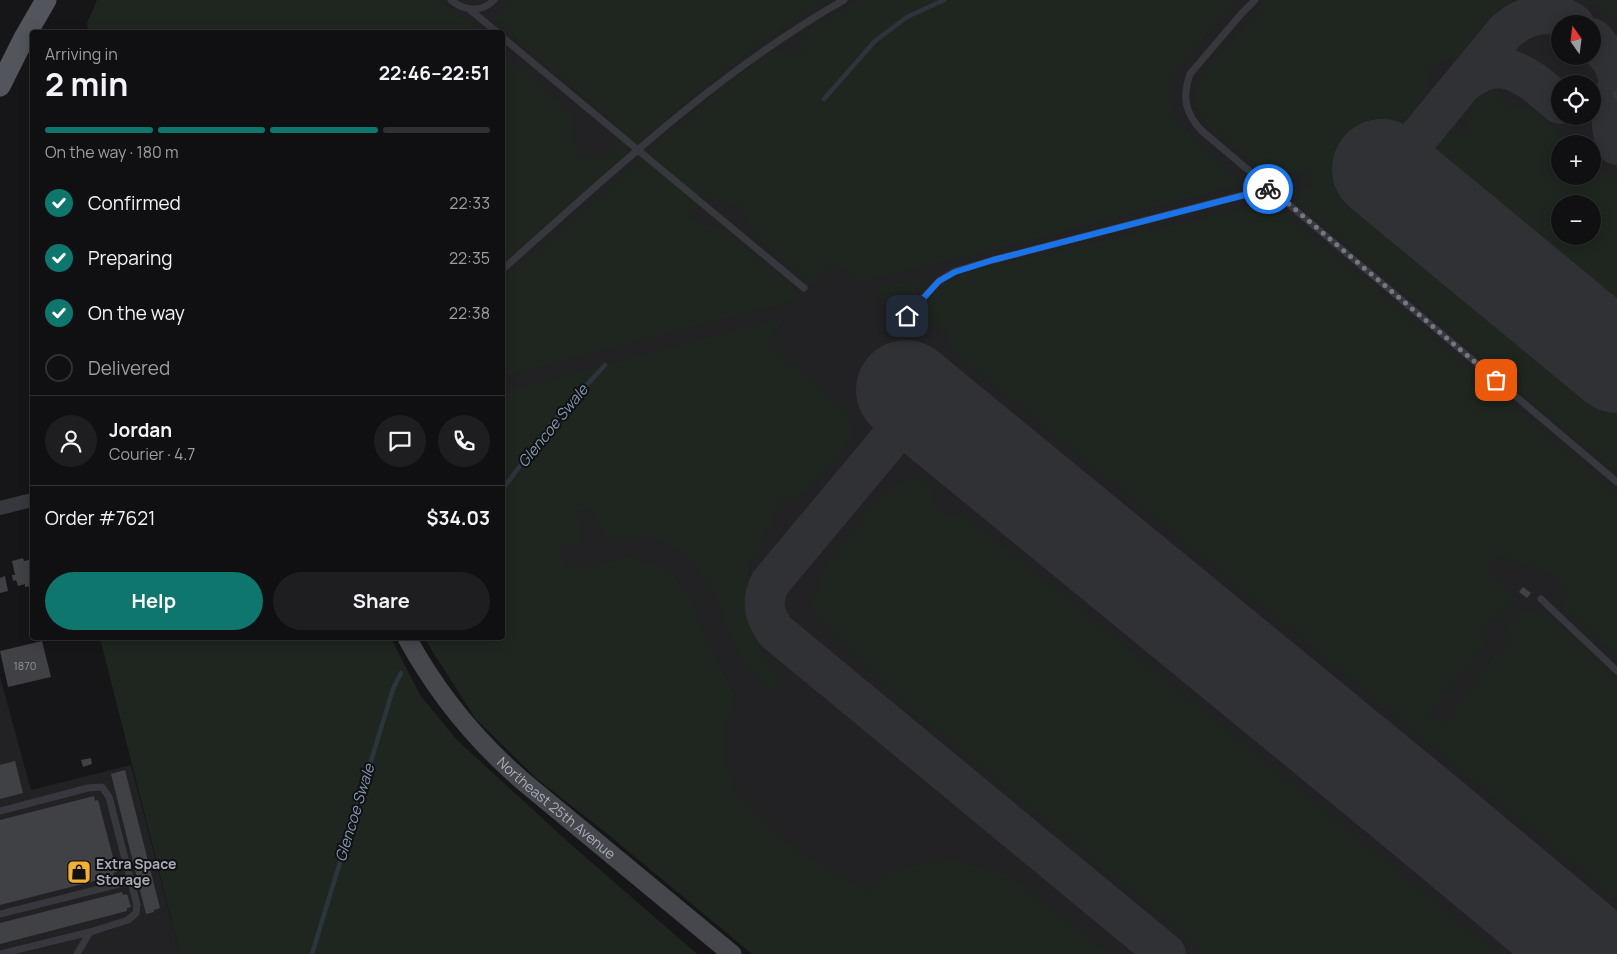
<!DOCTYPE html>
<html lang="en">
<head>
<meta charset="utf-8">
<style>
	body { margin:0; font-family:Manrope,sans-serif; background:#1e1e20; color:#f1f3f6; height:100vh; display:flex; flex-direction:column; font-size:19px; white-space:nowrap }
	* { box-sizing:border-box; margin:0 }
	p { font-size:16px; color:#9c9d9f }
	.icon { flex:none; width:28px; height:28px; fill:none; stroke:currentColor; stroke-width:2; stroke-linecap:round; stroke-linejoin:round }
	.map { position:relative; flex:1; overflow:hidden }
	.details { position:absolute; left:30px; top:30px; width:475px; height:610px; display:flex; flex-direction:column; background:#101012; border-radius:5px; box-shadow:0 2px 12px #0003,0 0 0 1px #303032 }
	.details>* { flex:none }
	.needle { width:32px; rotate:346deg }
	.controls { position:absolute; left:1551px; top:15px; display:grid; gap:10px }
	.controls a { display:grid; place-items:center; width:50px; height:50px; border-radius:50%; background:#101012; box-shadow:0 2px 12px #0003,0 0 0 1px #303032; font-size:25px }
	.pin { position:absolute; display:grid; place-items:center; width:42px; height:42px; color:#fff; margin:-21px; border-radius:10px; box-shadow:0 2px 8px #0006 }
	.courier { position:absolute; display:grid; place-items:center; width:50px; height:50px; margin:-25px; border:4px solid #1a73e8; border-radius:50%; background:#fff; color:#222; box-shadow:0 1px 6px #0007 }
	.head em { font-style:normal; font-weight:700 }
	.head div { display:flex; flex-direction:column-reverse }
	.head { display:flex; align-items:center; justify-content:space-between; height:85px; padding:0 15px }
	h1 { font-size:32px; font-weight:700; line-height:38px }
	.bar { display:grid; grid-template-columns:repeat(4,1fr); gap:8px 5px; align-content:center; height:60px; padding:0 15px }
	.bar i { height:6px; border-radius:4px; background:#303032 }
	.bar .on { background:#0f766e }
	.bar p { grid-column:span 4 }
	.line { display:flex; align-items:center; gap:12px; padding:0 15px; border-top:1px solid #303032 }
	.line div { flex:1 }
	.round { display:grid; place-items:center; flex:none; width:52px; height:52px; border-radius:26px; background:#1e1e20 }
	ol { padding:0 15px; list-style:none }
	li { display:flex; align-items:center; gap:15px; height:55px }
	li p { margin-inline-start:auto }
	li .icon { padding:5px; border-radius:50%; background:#0f766e; color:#fff; stroke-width:4 }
	li:last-child { color:#9c9d9f }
	li i { width:28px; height:28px; border:2px solid #303032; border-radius:50% }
	.cta { display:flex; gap:10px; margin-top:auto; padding:10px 15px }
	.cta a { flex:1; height:58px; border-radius:30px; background:#0f766e; color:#fff; font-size:20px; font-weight:700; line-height:58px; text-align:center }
	.cta a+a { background:#1e1e20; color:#f1f3f6 }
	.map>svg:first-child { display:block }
	.built { fill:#222225; fill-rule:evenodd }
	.green { fill:#1e261f; fill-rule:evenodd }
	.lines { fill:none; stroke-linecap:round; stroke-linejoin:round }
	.stream { stroke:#2c353c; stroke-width:4.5 }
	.taxiway { stroke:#303135; stroke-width:40 }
	.runway { stroke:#303135; stroke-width:100 }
	.building { fill:#404145 }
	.service { stroke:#37383d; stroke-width:7 }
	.minor { stroke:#37383d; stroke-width:14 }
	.secondary { stroke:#45474d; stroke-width:19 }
	.primary { stroke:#53555c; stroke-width:21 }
	.done { stroke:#757880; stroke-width:5; stroke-dasharray:0 9 }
	.route { stroke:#1a73e8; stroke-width:6 }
	.labels { text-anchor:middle; stroke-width:4; stroke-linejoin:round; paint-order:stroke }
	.number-label { font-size:11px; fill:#8e929b }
	.street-label { font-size:14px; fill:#a8adb8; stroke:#111113 }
	.poi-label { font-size:14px; font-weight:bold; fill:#a8adb8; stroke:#111113; text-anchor:start }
	.water-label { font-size:15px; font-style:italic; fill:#7f9bb3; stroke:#111113 }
</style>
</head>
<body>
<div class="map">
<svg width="1617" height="954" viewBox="0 0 1617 954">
	<rect width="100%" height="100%" fill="#161618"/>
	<path class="built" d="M 108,0 L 1617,0 L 1617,954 L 787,954 L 502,638 L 502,32 L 104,32 ZM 1560,24 L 1592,24 L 1592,56 L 1560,56 ZM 1560,84 L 1592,84 L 1592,116 L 1560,116 ZM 1560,144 L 1592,144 L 1592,176 L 1560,176 ZM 1560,204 L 1592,204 L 1592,236 L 1560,236 Z
		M 0,677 L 31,790 L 131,765 L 180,954 L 0,954 Z"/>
	<path class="green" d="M 97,0 L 440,0 L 474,25 L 473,32 L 88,32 L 87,23 Z
		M 508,0 L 832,0 C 784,24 742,56 701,90 C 633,146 571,206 503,261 L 503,53 L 573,114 L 575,146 L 587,160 L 610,156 L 620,142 L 617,124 L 493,19 Z
		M 858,0 L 1237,0 L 1214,25 L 1169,81 L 1168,98 L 1174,117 L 1242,184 L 982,253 L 862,281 L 834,263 L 813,286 L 754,236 L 739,206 L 706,198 L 687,217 L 724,231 L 794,287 L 798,295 L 796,300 L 503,376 L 503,279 L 577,217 L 648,151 L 749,67 L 771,52 L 787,48 L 798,55 L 802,52 L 799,37 Z
		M 1267,0 L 1513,0 L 1495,13 L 1457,58 L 1446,59 L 1429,70 L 1426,87 L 1416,109 L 1352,184 L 1368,201 L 1617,406 L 1617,473 L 1286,193 L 1312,186 L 1306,173 L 1272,178 L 1208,126 L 1197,110 L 1193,92 L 1202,74 Z
		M 1588,0 L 1617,0 L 1617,22 L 1599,6 Z
		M 1487,92 C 1498,94 1504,98 1509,107 L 1524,109 L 1531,108 L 1574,144 L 1560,144 L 1560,176 L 1592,176 L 1593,160 L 1617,180 L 1617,322 L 1463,196 L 1456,169 L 1446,166 L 1439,159 L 1437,146 L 1445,136 L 1468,131 C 1473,114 1468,100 1487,92 ZM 1560,204 L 1592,204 L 1592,236 L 1560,236 Z
		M 1268,199 L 1617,493 L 1617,657 L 1562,607 L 1568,594 L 1559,577 L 1547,574 L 1531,561 L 1518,568 L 1504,554 L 1485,569 L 1516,600 L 1481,634 L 1486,643 L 1429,714 L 1442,724 L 1499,649 L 1506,649 L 1513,638 L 1504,627 L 1525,610 L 1549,616 L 1617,681 L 1617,900 L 953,352 L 946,328 L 927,324 L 922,309 L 942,284 L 968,271 L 1234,211 Z
		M 937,274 L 924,282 L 905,303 L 889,304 L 872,289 Z
		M 787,316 L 767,343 L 842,407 C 851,416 852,428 849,440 C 847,449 815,485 806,491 C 799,495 789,498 781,502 L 762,543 L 747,572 L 747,615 L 762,652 L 781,682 L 769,692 L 739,657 L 715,594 L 686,553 L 648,536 L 606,540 L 592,509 L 576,512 L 583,542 L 559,547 L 565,569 L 598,565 L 627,557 L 667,568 L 687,594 L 736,698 L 723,731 L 725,759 L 733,789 L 783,841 L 866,891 L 890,871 L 950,859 L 1008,874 L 1109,954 L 752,954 L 605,832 L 536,778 L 475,718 L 431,649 L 425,638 L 502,638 L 503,392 Z
		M 913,476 L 921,479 L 929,487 L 933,492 L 934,503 L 940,512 L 947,516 L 960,515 L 969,519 L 1034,570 L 1499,954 L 1206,954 L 893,695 L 835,637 L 812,607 L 811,602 C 818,587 824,570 833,556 C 849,531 885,486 913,476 Z
		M 100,638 L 391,638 L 420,695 L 457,740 L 567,841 L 697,954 L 180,954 Z"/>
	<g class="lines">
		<path class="stream" d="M 824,99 L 875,41 L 907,17 L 944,0
			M 502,490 L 551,424 L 605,365
			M 312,954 L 393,689 L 401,673"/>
		<path class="taxiway" d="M 1592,38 L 1612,60 L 1617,73
			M 1464,83 C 1503,50 1530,79 1560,104
			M 1617,88 C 1614,111 1607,122 1617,145
			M 1388,174 L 1506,31 C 1526,14 1551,7 1574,24
			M 920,403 L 770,583 C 761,601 764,615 775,631 L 1166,954"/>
		<path class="runway" d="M 1382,169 L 1617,363
			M 906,390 L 1422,813 L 1591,954"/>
	</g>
	<path class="building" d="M 23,558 L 24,561 L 32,559 L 32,586 L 25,587 L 25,584 L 18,586 L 16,580 L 13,581 L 12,575 L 15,575 L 12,561 Z
		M 5,576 L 8,591 L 0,593 L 0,578 Z
		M 1523,587 L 1531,593 L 1527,598 L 1519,592 Z
		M 42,641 L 51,677 L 8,687 L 0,651 Z
		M 91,758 L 92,764 L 83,767 L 81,760 Z
		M 15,761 L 23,793 L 0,799 L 0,765 Z
		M 125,770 L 160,908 L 154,910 L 154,912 L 146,914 L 111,774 Z
		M 94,796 L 95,801 L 98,800 L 117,872 L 113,873 L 114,876 L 0,905 L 0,820 Z
		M 122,892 L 123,895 L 127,894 L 131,907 L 127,908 L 127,911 L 0,944 L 0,923 Z"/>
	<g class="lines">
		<path class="service" d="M 451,0 C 464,11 482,13 494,0
			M 1255,0 L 1242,13 L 1190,74 C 1182,98 1185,113 1202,131 L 1617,482
			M 469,9 L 497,32
			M 502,37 L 804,288
			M 1616,94 L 1617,95
			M 502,270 C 611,173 717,72 844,0
			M 907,316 L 939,281 L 955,271 L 993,260 L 1270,188
			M 1541,599 L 1617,671
			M 0,811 L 88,788 L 102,787 L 109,797 L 137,905 L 136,913 L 128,920 L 90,932 L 0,954
			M 0,914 L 131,881
			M 77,954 L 90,932"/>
		<path class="minor" d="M 0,508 L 32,500"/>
		<path class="secondary" id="s1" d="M 407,638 C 437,693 477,742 525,783 L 732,954"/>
		<path class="primary" d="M 0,86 L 24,38 L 46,0"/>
	</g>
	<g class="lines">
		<path class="done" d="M 1268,189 L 1270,188 L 1496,380"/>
		<path class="route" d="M 907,316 L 939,281 L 955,272 L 993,260 L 1268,189"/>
	</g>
	<defs>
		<g id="shop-square" transform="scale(1.25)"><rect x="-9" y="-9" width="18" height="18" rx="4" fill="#f2b134" stroke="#111113"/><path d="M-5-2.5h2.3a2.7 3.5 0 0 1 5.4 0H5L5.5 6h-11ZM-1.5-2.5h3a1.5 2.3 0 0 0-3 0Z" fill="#111"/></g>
	</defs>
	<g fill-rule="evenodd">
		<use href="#shop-square" x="79" y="872"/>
	</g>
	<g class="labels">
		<g class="number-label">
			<text x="25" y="670">1870</text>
		</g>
		<g class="street-label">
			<text dy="5" stroke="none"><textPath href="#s1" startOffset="228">Northeast 25th Avenue</textPath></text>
		</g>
		<g class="poi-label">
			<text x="96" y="869">Extra Space<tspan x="96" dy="16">Storage</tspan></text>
		</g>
		<g class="water-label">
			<text transform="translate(553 426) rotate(-51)" y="5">Glencoe Swale</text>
			<text transform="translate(355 813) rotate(-73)" y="5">Glencoe Swale</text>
		</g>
	</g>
</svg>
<div class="controls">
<a><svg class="needle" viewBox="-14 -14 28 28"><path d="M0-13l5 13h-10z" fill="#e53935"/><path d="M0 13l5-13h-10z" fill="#9c9d9f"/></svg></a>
<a><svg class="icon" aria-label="locate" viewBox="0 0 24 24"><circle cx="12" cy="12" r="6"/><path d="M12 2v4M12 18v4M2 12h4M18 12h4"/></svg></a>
<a>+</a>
<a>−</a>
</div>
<div class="pin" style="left:1496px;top:380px;background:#ea580c"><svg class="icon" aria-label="bag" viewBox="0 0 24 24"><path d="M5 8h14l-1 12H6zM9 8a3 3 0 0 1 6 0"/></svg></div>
<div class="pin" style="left:907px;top:316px;background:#1f2937"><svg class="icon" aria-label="home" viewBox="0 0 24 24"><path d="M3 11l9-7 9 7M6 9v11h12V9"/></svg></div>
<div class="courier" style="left:1268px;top:189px"><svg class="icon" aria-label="bike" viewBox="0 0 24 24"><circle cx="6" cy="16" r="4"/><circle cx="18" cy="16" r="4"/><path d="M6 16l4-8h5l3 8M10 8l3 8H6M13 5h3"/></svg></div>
<section class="details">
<div class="head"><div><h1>2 min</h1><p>Arriving in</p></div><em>22:46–22:51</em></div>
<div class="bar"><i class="on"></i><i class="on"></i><i class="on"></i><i></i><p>On the way · 180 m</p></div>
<ol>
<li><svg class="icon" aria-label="check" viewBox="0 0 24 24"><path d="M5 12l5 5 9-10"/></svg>Confirmed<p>22:33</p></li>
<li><svg class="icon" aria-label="check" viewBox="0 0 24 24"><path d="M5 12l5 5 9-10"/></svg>Preparing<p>22:35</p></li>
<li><svg class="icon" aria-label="check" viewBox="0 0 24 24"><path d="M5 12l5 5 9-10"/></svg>On the way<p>22:38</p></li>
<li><i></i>Delivered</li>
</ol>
<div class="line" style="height:90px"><a class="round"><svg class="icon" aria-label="person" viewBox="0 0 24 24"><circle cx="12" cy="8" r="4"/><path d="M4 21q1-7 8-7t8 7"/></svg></a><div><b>Jordan</b><p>Courier · 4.7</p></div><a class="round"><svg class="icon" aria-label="chat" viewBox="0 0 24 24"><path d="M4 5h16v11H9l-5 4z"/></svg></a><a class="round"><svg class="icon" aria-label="phone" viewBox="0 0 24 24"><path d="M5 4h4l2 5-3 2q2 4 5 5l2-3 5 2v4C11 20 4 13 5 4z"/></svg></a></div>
<div class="line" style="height:65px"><div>Order #7621</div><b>$34.03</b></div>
<div class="cta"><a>Help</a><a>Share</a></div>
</section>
</div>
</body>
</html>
